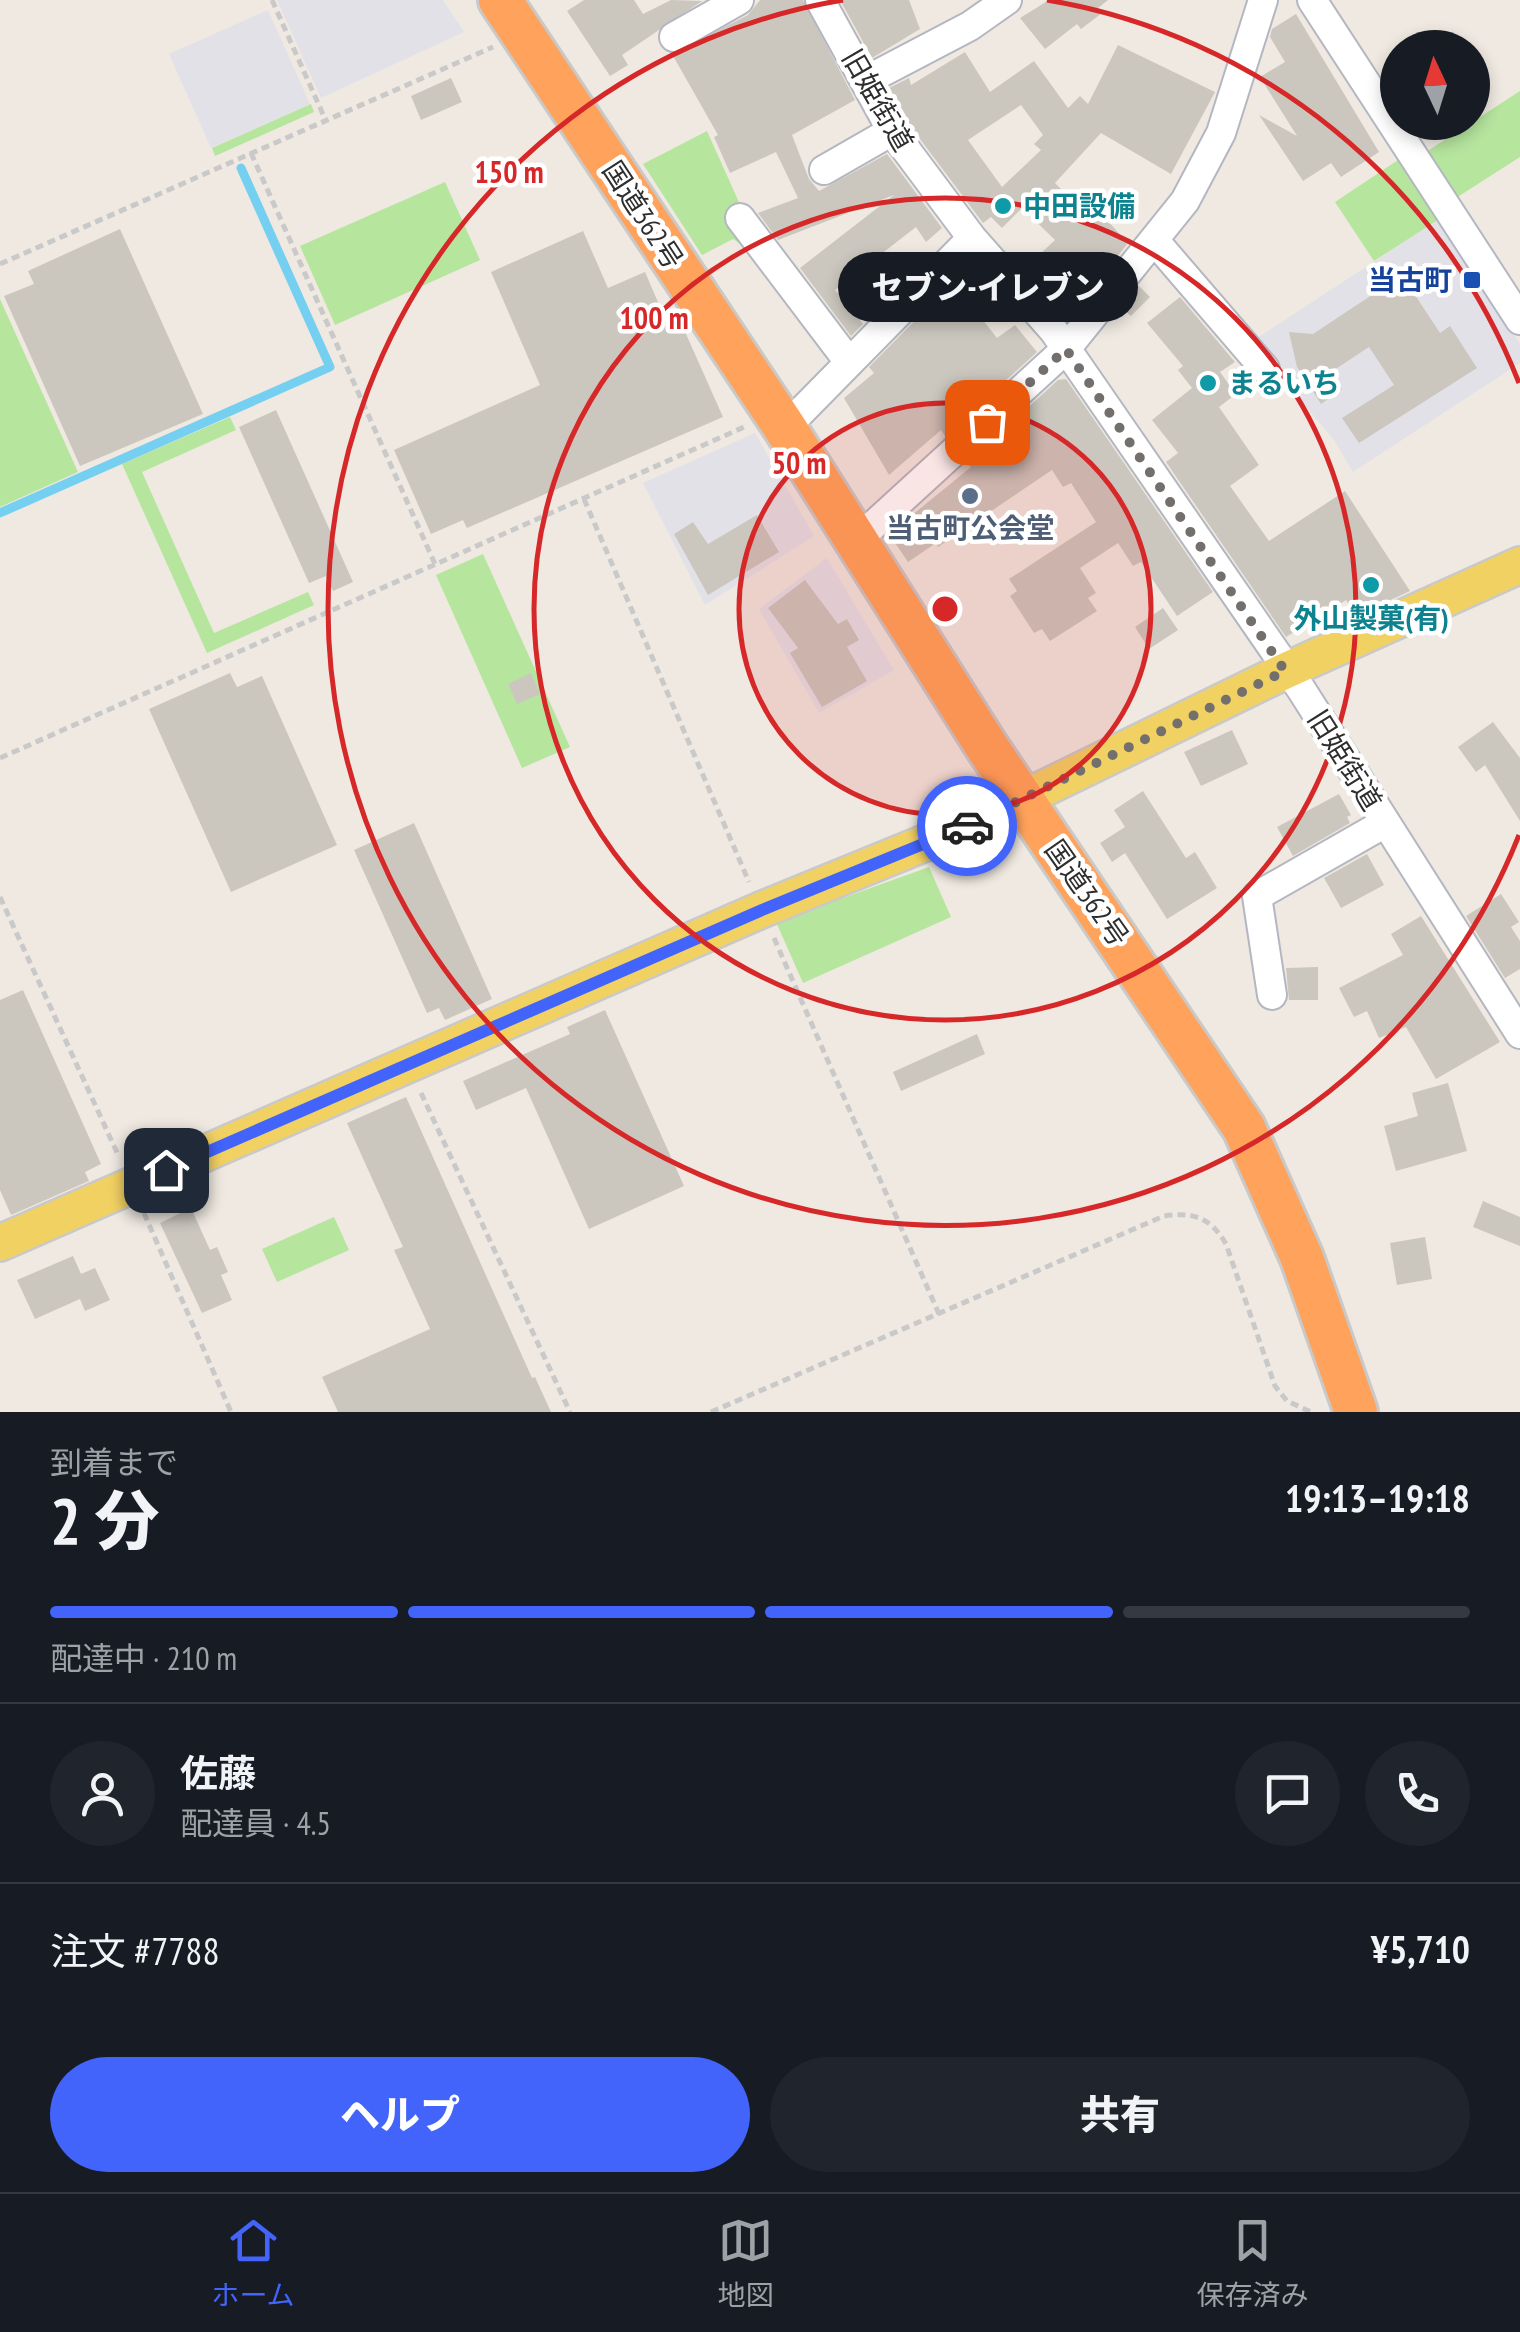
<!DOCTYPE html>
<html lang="ja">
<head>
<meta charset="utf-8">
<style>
	body { margin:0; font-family:"PT Sans Narrow","Noto Sans JP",sans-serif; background:#20242c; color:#f1f3f6; height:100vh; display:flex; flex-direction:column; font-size:38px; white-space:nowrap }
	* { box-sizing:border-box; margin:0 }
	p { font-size:32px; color:#9ea1a6 }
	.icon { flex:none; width:55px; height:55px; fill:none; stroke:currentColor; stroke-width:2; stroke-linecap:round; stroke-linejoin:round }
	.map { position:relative; height:1412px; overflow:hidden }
	.side { display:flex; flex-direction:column; background:#171b24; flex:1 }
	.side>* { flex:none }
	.needle { width:65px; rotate:356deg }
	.tools { position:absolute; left:1380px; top:30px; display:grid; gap:20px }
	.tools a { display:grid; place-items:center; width:110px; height:110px; border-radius:50%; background:#171b24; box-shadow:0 5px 15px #0003; font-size:50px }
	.pin { position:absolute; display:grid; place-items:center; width:85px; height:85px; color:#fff; margin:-42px; border-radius:20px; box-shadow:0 5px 15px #0006 }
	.courier { position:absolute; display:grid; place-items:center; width:100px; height:100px; margin:-50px; border:8px solid #4264fb; border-radius:50%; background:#fff; color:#222; box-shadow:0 2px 12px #0007 }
	.bubble { position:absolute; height:70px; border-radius:35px; background:#171b24; box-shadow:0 5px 15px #0003; font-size:32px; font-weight:800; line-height:70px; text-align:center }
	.summary em { font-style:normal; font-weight:800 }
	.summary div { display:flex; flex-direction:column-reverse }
	.summary { display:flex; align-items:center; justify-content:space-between; height:170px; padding:0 50px }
	h1 { font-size:65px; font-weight:800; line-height:75px }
	.bar { display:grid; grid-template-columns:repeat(4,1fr); gap:15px 10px; align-content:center; height:120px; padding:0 50px }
	.bar i { height:12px; border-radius:8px; background:#363941 }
	.bar .selected { background:#4264fb }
	.bar p { grid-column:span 4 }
	.line { display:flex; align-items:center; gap:25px; padding:0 50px; border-top:2px solid #363941 }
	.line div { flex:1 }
	.round { display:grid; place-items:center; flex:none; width:105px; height:105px; border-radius:52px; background:#20242c }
	.primary-button { display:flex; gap:20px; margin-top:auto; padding:20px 50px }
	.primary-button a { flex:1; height:115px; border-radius:60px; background:#4264fb; color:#fff; font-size:40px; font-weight:800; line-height:115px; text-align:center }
	.primary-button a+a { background:#20242c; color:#f1f3f6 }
	.menu { display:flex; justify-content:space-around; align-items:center; height:140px; border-top:2px solid #363941; background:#171b24; font-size:28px; color:#9ea1a6 }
	.menu a { display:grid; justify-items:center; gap:5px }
	.menu .selected { color:#4264fb }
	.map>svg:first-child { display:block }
	.industrial { fill:#e3e1e8 }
	.green { fill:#b6e59e }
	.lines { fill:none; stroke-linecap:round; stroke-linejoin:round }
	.stream { stroke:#75cff0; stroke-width:9 }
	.building { fill:#cbc7bf; fill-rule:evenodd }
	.minor-casing { stroke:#b4b7c1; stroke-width:32 }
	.major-casing { stroke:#c9c9c9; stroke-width:40 }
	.highway-casing { stroke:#c9c9c9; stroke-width:48 }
	.path { stroke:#c9c9c9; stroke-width:5; stroke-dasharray:8 5; stroke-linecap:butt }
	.minor { stroke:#fff; stroke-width:28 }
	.major { stroke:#f2d163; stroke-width:35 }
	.highway { stroke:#ffa35c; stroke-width:42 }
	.done { stroke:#726f6d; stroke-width:10; stroke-dasharray:0 18 }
	.route { stroke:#4264fb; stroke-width:12 }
	.ring { fill:none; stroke:#d62828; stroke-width:5 }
	.culture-dot { fill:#0f9aa8; stroke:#fff; stroke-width:4 }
	.transit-dot { fill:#1a4fb4; stroke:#fff; stroke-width:4 }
	.service-dot { fill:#5c6f8a; stroke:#fff; stroke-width:4 }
	.labels { text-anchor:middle; stroke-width:9; stroke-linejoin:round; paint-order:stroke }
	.street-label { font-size:28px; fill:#2e2e2e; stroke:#fff }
	.culture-label { font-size:28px; font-weight:bold; fill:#0d838f; stroke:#fff; text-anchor:start }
	.transit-label { font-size:28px; font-weight:bold; fill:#164399; stroke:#fff; text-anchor:end }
	.service-label { font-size:28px; font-weight:bold; fill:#4e5e75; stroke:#fff }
	.centre { fill:#d62828; stroke:#fff; stroke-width:5 }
	.ring-label { font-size:30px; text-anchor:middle; font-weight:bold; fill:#d62828; stroke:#fff; stroke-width:9; stroke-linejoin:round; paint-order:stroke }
</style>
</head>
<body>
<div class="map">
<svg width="1520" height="1412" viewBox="0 0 1520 1412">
	<rect width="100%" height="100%" fill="#efe9e1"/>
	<path class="industrial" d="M 277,0 L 443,0 L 464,32 L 321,98 Z
		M 268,10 L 310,104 L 211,148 L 169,54 Z
		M 1438,220 L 1520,344 L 1520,363 L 1353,472 L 1334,440 L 1251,342 Z
		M 755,433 L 814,536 L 705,605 L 643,483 Z
		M 827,558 L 894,670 L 819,713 L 759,609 Z"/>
	<path class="green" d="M 1520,91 L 1520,157 L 1456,198 L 1426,152 Z
		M 311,104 L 314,112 L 215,156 L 212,148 Z
		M 707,131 L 765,260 L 733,239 L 702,255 L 643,164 Z
		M 1398,160 L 1438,220 L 1374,261 L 1335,202 Z
		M 445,182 L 480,260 L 335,325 L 300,246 Z
		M 0,299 L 78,472 L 0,507 Z
		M 230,417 L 236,430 L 142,472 L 214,633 L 308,592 L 314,605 L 207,653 L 122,464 Z
		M 483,554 L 570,747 L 522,768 L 436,575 Z
		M 929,867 L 951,917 L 803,983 L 776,922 Z
		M 334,1217 L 349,1250 L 277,1282 L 262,1249 Z"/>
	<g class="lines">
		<path class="stream" d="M 0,513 L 330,367 L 241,168"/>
	</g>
	<path class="building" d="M 584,0 L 634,0 L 643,14 L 671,0 L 702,1 L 622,55 L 628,65 L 610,76 L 567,11 Z
		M 760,0 L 803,0 L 855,100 L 792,135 L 809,179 L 819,191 L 887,154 L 942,228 L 926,242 L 916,227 L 835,290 L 863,324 L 851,336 L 800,268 L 894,195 L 778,240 L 758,213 L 798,198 L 776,152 L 730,173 L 714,137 L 718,135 L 672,54 L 748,15 Z
		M 840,0 L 909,0 L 920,29 L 872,58 Z
		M 1049,0 L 1108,0 L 1098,8 L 1102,13 L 1081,29 L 1077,24 L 1045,49 L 1020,18 Z
		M 1296,14 L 1379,152 L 1341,177 L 1331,163 L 1303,181 L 1259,115 L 1297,136 L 1260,77 L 1285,62 L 1270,37 L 1272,29 Z
		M 1118,45 L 1215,92 L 1171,174 L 1101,133 L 1055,183 L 1084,212 L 1092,204 L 1128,243 L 1095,285 L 1082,274 L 1052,302 L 1023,270 L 1055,240 L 1022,208 L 1002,228 L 991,217 L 983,223 L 911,127 L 889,88 L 909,78 L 911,85 L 965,52 L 990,92 L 1034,61 L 1068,108 L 1080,96 L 1088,104 ZM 1021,105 L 1043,135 L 1034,144 L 1041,150 L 1002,187 L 968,140 Z
		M 451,78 L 462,102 L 421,120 L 411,96 Z
		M 120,229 L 203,414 L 80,466 L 4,296 L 34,284 L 28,271 Z
		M 583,231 L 608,288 L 645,272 L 670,330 L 682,325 L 723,417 L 467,528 L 463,520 L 431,534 L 394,450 L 540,385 L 491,272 Z
		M 1402,275 L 1440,333 L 1450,326 L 1477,368 L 1359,443 L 1342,418 L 1394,385 L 1369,347 L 1331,372 L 1342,389 L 1321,404 L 1297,367 L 1289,332 L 1313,334 Z
		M 953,282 L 997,338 L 1015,325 L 1037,352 L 945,436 L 941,430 L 889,475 L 844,398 L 874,373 L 869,367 Z
		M 1139,286 L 1150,297 L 1131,316 L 1121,308 Z
		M 1180,297 L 1235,362 L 1220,372 L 1236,394 L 1219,407 L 1259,465 L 1230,486 L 1269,541 L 1345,491 L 1410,591 L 1356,616 L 1346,600 L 1286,637 L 1166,462 L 1178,453 L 1152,420 L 1192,388 L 1178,370 L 1183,366 L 1147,323 Z
		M 1066,379 L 1213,592 L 1177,616 L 1141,562 L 1133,566 L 1118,543 L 1080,568 L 1096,593 L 1088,598 L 1097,611 L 1050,641 L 1042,629 L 1034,633 L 1010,596 L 1017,591 L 1009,579 L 1096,522 L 1071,483 L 1063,487 L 1052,470 L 938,547 L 936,543 L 908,562 L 889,534 L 971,467 L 967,463 L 1058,380 Z
		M 276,410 L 353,582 L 333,591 L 326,576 L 309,583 L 239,427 Z
		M 757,515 L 779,552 L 708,595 L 674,534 L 693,522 L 708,544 Z
		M 805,580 L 838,624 L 847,619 L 859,640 L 847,647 L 867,681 L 822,707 L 790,653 L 798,648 L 768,608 Z
		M 1163,608 L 1178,630 L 1149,649 L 1135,627 Z
		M 230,673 L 237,687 L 262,676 L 337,845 L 231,892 L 149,709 Z
		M 531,673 L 540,694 L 517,704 L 508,684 Z
		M 1493,722 L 1520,758 L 1520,821 L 1485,765 L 1476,772 L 1458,747 Z
		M 1232,730 L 1248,764 L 1201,786 L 1184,752 Z
		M 1143,791 L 1186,858 L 1195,852 L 1217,888 L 1167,919 L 1125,853 L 1112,862 L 1100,843 L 1125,827 L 1114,810 Z
		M 1339,794 L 1351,815 L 1347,817 L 1350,823 L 1293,856 L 1277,827 Z
		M 414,823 L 492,999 L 445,1020 L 439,1008 L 427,1013 L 354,850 Z
		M 1367,854 L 1384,885 L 1341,908 L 1324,878 Z
		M 1501,894 L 1519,922 L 1511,927 L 1520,941 L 1520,969 L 1505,978 L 1466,916 Z
		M 1421,916 L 1500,1042 L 1436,1079 L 1406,1027 L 1379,1038 L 1367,1011 L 1354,1017 L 1339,988 L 1403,955 L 1391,934 Z
		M 1318,967 L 1318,1000 L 1289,1000 L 1286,968 Z
		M 23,990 L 101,1164 L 85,1172 L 89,1181 L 11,1215 L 0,1190 L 0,1000 Z
		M 605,1010 L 684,1186 L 589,1229 L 526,1088 L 476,1110 L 463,1081 L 570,1034 L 567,1027 Z
		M 977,1034 L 985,1054 L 901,1091 L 893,1072 Z
		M 1448,1083 L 1467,1151 L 1396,1171 L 1384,1126 L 1418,1116 L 1412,1093 Z
		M 406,1097 L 532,1378 L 535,1377 L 551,1412 L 338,1412 L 322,1377 L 430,1329 L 394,1250 L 403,1247 L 347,1123 Z
		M 1483,1201 L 1520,1217 L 1520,1246 L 1473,1227 Z
		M 191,1208 L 210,1250 L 217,1247 L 228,1272 L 221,1275 L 232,1300 L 202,1313 L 160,1223 Z
		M 1425,1237 L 1432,1279 L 1397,1285 L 1390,1243 Z
		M 73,1256 L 81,1274 L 95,1268 L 110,1300 L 85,1311 L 80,1299 L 35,1319 L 17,1280 Z"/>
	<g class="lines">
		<g class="minor-casing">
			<path id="minor" d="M 820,0 L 892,131 L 972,238 L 1054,331 L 1301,689 L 1520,1034
				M 1312,0 L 1520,320
				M 674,37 L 739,0
				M 867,80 L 970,26 L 1007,0
				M 824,170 L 892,131
				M 740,218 L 849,362
				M 1154,240 L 1265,369
				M 785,428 L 972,238
				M 855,542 L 1066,349 L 1185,201 L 1221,133 L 1263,0
				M 1272,995 L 1257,896 L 1385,823"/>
		</g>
		<g class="major-casing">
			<path id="major" d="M 0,1243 L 761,910 L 969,825 L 1285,671 L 1520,565"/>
		</g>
		<g class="highway-casing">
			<path id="highway" d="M 500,0 L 785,428 L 987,747 L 1244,1128 L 1302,1258 L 1356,1412"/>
		</g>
		<path class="path" d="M 272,0 L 326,121
			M 251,153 L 435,564
			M 0,264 L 493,47
			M 584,499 L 749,882
			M 0,758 L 744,427
			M 0,897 L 119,1157
			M 774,938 L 939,1314
			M 421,1093 L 570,1412
			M 144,1213 L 231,1412
			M 711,1412 L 1164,1216 C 1194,1212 1210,1217 1226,1244 L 1275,1386 L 1287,1401 L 1311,1412"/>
		<use href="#minor" class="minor"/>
		<use href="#major" class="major"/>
		<use href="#highway" class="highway"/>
	</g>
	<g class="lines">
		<path class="done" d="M 967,826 L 1285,671 L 1066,349 L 987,422"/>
		<path class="route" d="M 166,1170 L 762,910 L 967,826"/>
	</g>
	<circle cx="945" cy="609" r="206" fill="#d62828" fill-opacity=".12"/>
	<g class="ring">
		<circle cx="945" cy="609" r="206"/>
		<circle cx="945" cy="609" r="411"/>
		<path d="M1519 835A617 617 0 1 1 843 0M1047 0A617 617 0 0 1 1519 383"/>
	</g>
	<g class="culture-dot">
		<circle cx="1003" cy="206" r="10"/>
		<circle cx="1208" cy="383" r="10"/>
		<circle cx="1371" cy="585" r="10"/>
	</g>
	<rect class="transit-dot" x="1462" y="270" width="20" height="20" rx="5"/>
	<circle class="service-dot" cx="970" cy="496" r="10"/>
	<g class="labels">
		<g class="street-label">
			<text transform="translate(878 100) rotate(60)" y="10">旧姫街道</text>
			<text transform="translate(643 215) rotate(57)" y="10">国道362号</text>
			<text transform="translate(1345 760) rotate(58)" y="10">旧姫街道</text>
			<text transform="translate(1087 893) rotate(55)" y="10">国道362号</text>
		</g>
		<g class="culture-label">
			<text x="1023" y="216">中田設備</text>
			<text x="1228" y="393">まるいち</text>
			<text x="1371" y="628" text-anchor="middle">外山製菓(有)</text>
		</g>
		<g class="transit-label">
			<text x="1452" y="290">当古町</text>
		</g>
		<g class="service-label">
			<text x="970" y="538">当古町公会堂</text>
		</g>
	</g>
	<circle cx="945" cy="609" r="15" class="centre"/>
	<g class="ring-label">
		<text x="509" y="183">150 m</text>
		<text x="654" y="329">100 m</text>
		<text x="799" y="474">50 m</text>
	</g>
</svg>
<div class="tools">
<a><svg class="needle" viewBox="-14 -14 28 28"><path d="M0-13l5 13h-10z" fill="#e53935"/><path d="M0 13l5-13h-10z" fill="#9ea1a6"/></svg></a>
</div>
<div class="pin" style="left:987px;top:422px;background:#ea580c"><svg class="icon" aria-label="bag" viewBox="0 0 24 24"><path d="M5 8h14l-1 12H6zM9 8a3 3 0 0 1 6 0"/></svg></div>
<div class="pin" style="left:166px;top:1170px;background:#1f2937"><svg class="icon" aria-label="home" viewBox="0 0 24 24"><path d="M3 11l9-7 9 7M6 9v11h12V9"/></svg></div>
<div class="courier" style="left:967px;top:826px"><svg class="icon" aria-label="car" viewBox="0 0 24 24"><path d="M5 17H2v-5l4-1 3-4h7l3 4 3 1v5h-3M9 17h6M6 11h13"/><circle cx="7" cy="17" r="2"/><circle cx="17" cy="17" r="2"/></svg></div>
<div class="bubble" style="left:838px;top:252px;width:300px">セブン-イレブン</div>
</div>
<section class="side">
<div class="summary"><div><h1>2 分</h1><p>到着まで</p></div><em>19:13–19:18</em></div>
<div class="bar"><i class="selected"></i><i class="selected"></i><i class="selected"></i><i></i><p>配達中 · 210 m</p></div>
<div class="line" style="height:180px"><a class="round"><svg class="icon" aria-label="person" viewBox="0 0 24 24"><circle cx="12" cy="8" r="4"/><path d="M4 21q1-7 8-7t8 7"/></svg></a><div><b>佐藤</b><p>配達員 · 4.5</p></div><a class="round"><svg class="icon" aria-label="chat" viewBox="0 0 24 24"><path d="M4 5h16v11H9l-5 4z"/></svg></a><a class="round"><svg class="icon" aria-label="phone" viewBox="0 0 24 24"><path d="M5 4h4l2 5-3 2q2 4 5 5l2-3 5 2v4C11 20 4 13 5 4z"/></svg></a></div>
<div class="line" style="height:130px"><div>注文 #7788</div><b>¥5,710</b></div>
<div class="primary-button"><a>ヘルプ</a><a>共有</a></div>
</section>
<nav class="menu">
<a class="selected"><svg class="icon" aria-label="home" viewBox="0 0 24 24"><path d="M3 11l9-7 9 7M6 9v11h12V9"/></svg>ホーム</a>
<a><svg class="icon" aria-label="map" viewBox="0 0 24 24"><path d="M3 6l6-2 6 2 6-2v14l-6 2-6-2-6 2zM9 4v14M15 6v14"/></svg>地図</a>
<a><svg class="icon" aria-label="saved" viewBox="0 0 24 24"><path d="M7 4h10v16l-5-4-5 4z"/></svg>保存済み</a>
</nav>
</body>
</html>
